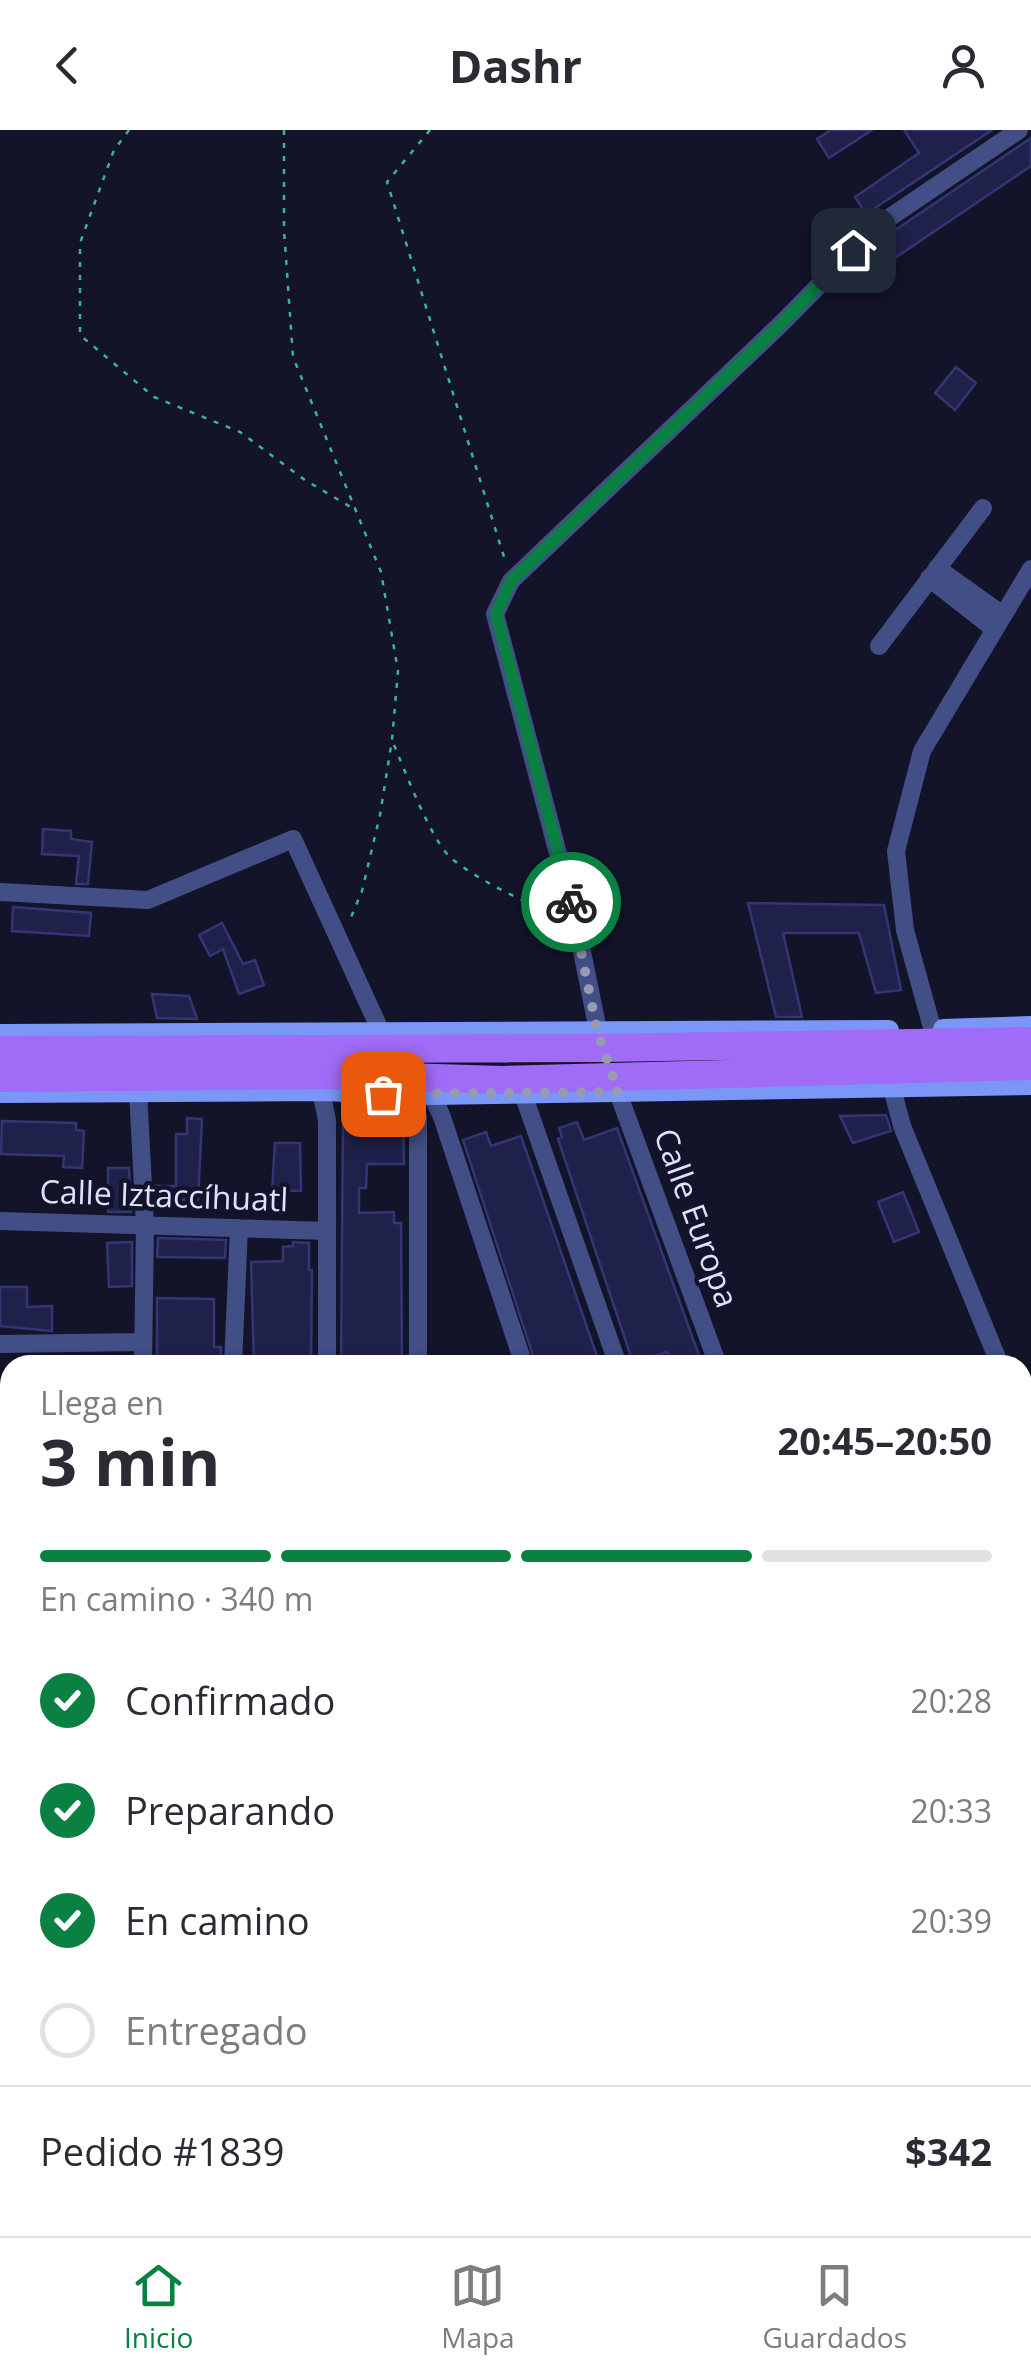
<!DOCTYPE html>
<html lang="es">
<head>
<meta charset="utf-8">
<style>
	body { margin:0; font-family:"Open Sans",sans-serif; background:#f7f7f7; color:#2b2b33; height:100vh; display:flex; flex-direction:column; font-size:38px; white-space:nowrap }
	* { box-sizing:border-box; margin:0 }
	p { font-size:32px; color:#7c7c81 }
	.icon { flex:none; width:55px; height:55px; fill:none; stroke:currentColor; stroke-width:2; stroke-linecap:round; stroke-linejoin:round }
	.map { position:relative; flex:1; overflow:hidden }
	.drawer { position:absolute; left:0px; top:1225px; width:1032px; height:882px; display:flex; flex-direction:column; background:#fff; border-radius:30px 30px 0 0; box-shadow:0 2px 8px #0004 }
	.drawer>* { flex:none }
	.pin { position:absolute; display:grid; place-items:center; width:85px; height:85px; color:#fff; margin:-42px; border-radius:20px; box-shadow:0 5px 15px #0006 }
	.courier { position:absolute; display:grid; place-items:center; width:100px; height:100px; margin:-50px; border:8px solid #0b8043; border-radius:50%; background:#fff; color:#222; box-shadow:0 2px 12px #0007 }
	.headline em { font-style:normal; font-weight:700 }
	.headline div { display:flex; flex-direction:column-reverse }
	.headline { display:flex; align-items:center; justify-content:space-between; height:170px; padding:0 40px }
	h1 { font-size:65px; font-weight:700; line-height:75px }
	.bar { display:grid; grid-template-columns:repeat(4,1fr); gap:15px 10px; align-content:center; height:120px; padding:0 40px }
	.bar i { height:12px; border-radius:8px; background:#e1e1e2 }
	.bar .active { background:#0b8043 }
	.bar p { grid-column:span 4 }
	.line { display:flex; align-items:center; gap:25px; padding:0 40px; border-top:2px solid #e1e1e2 }
	.line div { flex:1 }
	ol { padding:0 40px; list-style:none }
	li { display:flex; align-items:center; gap:30px; height:110px }
	li p { margin-inline-start:auto }
	li .icon { padding:10px; border-radius:50%; background:#0b8043; color:#fff; stroke-width:4 }
	li:last-child { color:#7c7c81 }
	li i { width:55px; height:55px; border:5px solid #e1e1e2; border-radius:50% }
	header { display:flex; justify-content:space-between; align-items:center; height:130px; padding:0 40px; background:#fff; font-size:45px; font-weight:700 }
	.tab-bar { display:flex; justify-content:space-around; align-items:center; height:140px; border-top:2px solid #e1e1e2; background:#fff; font-size:28px; color:#7c7c81 }
	.tab-bar a { display:grid; justify-items:center; gap:5px }
	.tab-bar .active { color:#0b8043 }
	.map>svg:first-child { display:block }
	.building { fill:#20214a; stroke:#333675; stroke-width:2.5 }
	.lines { fill:none; stroke-linecap:round; stroke-linejoin:round }
	.path { stroke:#38b690; stroke-width:2.5; stroke-dasharray:5 8; stroke-linecap:butt }
	.lane { stroke:#414f86; stroke-width:9 }
	.street { stroke:#414f86; stroke-width:18 }
	.secondary { stroke:#7a96f7; stroke-width:20 }
	.primary { stroke:#a06bf6; stroke-width:28 }
	.done { stroke:#979ab3; stroke-width:10; stroke-dasharray:0 18 }
	.route { stroke:#0b8043; stroke-width:12 }
	.labels { text-anchor:middle; stroke-width:9; stroke-linejoin:round; paint-order:stroke }
	.street-label { font-size:32px; fill:#dee2fd; stroke:#13142a }
</style>
</head>
<body>
<header><svg class="icon" aria-label="back" viewBox="0 0 24 24"><path d="M15 5l-7 7 7 7"/></svg>Dashr<svg class="icon" aria-label="person" viewBox="0 0 24 24"><circle cx="12" cy="8" r="4"/><path d="M4 21q1-7 8-7t8 7"/></svg></header>
<div class="map">
<svg width="1031" height="2106" viewBox="0 0 1031 2106">
	<rect width="100%" height="100%" fill="#13142a"/>
	<path class="building" d="M 831,0 L 872,0 L 829,28 L 817,9 Z
		M 904,0 L 992,0 L 866,84 L 855,67 L 919,23 Z
		M 1031,8 L 1031,36 L 895,128 L 882,109 Z
		M 956,237 L 976,253 L 955,280 L 935,263 Z
		M 43,699 L 71,701 L 71,709 L 92,712 L 88,754 L 76,754 L 79,726 L 42,724 Z
		M 748,773 L 884,775 L 901,860 L 876,863 L 859,803 L 783,803 L 802,887 L 776,887 Z
		M 13,777 L 91,783 L 89,806 L 12,801 Z
		M 222,793 L 243,834 L 255,830 L 264,855 L 239,864 L 223,819 L 210,826 L 199,805 Z
		M 152,864 L 189,866 L 197,889 L 157,888 Z
		M 886,985 L 891,1001 L 853,1013 L 840,986 Z
		M 403,987 L 404,1034 L 367,1034 L 366,1058 L 359,1058 L 359,1083 L 394,1082 L 394,1093 L 401,1093 L 402,1235 L 341,1235 L 343,988 Z
		M 187,988 L 202,989 L 198,1070 L 156,1069 L 155,1056 L 176,1056 L 176,1004 L 187,1004 Z
		M 2,991 L 76,993 L 76,1000 L 84,1001 L 82,1038 L 63,1037 L 64,1026 L 1,1024 Z
		M 577,992 L 584,1010 L 617,998 L 701,1231 L 671,1235 L 667,1222 L 633,1233 L 558,1009 L 562,1007 L 559,998 Z
		M 486,1002 L 491,1016 L 521,1006 L 600,1235 L 536,1235 L 463,1010 Z
		M 275,1013 L 300,1013 L 301,1061 L 272,1060 Z
		M 108,1038 L 129,1038 L 131,1082 L 108,1082 Z
		M 903,1062 L 919,1102 L 894,1112 L 878,1072 Z
		M 158,1108 L 226,1110 L 225,1128 L 157,1127 Z
		M 132,1112 L 132,1156 L 109,1157 L 107,1113 Z
		M 293,1112 L 309,1113 L 309,1140 L 312,1140 L 311,1235 L 254,1235 L 251,1132 L 283,1131 L 283,1117 L 293,1116 Z
		M 0,1157 L 27,1157 L 27,1177 L 52,1176 L 52,1201 L 0,1196 Z
		M 157,1168 L 214,1169 L 214,1217 L 221,1217 L 221,1235 L 157,1235 Z"/>
	<g class="lines">
		<path class="path" d="M 129,0 L 114,20 L 80,113 L 80,205 L 154,267 L 240,302 L 305,350 L 354,379
			M 284,0 L 284,100 L 293,227 L 381,442 L 398,541 L 392,610 L 380,685 L 362,761 L 349,792
			M 430,0 L 387,52 L 505,430
			M 394,615 C 405,641 431,710 451,728 C 476,749 525,773 556,784"/>
		<path class="lane" d="M 0,1277 L 6,1263"/>
		<path class="street" d="M 937,438 L 1003,485
			M 929,448 L 994,499
			M 879,516 L 983,378
			M 0,762 L 148,770 L 293,709 L 382,904
			M 600,910 L 576,792 L 495,484 L 511,451 L 783,192 L 877,96 L 1019,0
			M 938,919 L 905,800 L 896,721 L 922,621 L 1031,439
			M 613,949 L 718,1235
			M 892,958 L 902,996 L 1000,1235
			M 321,961 L 327,990 L 327,1235
			M 138,962 L 145,1095 L 143,1235
			M 523,964 L 618,1235
			M 414,965 L 418,988 L 418,1235
			M 432,965 L 442,987 L 524,1235
			M 0,1091 L 327,1101
			M 0,1214 L 141,1212
			M 233,1235 L 239,1098
			M 1022,1310 L 1022,1341
			M 0,1643 L 10,1646
			M 0,1770 L 10,1751
			M 0,1892 L 10,1898
			M 1022,2014 L 1031,2019
			M 378,2098 L 394,2106
			M 41,2106 L 45,2098
			M 261,2106 L 265,2098
			M 477,2106 L 482,2098"/>
		<path class="secondary" d="M 943,899 L 1031,896
			M 0,904 L 889,900
			M 0,963 L 321,961 L 432,965 L 1031,955"/>
		<path class="primary" d="M 0,920 L 603,918 L 1031,911
			M 0,948 L 337,945 L 502,950 L 1031,936"/>
	</g>
	<g class="lines">
		<path class="done" d="M 383,964 L 618,962 L 597,900 L 571,772"/>
		<path class="route" d="M 571,772 L 496,484 L 511,451 L 783,192 L 853,120"/>
	</g>
	<g class="labels">
		<g class="street-label">
			<text transform="translate(164 1066) rotate(2)" y="11">Calle Iztaccíhuatl</text>
			<text transform="translate(696 1088) rotate(70)" y="11">Calle Europa</text>
		</g>
	</g>
</svg>
<div class="pin" style="left:383px;top:964px;background:#ea580c"><svg class="icon" aria-label="bag" viewBox="0 0 24 24"><path d="M5 8h14l-1 12H6zM9 8a3 3 0 0 1 6 0"/></svg></div>
<div class="pin" style="left:853px;top:120px;background:#1f2937"><svg class="icon" aria-label="home" viewBox="0 0 24 24"><path d="M3 11l9-7 9 7M6 9v11h12V9"/></svg></div>
<div class="courier" style="left:571px;top:772px"><svg class="icon" aria-label="bike" viewBox="0 0 24 24"><circle cx="6" cy="16" r="4"/><circle cx="18" cy="16" r="4"/><path d="M6 16l4-8h5l3 8M10 8l3 8H6M13 5h3"/></svg></div>
<section class="drawer">
<div class="headline"><div><h1>3 min</h1><p>Llega en</p></div><em>20:45–20:50</em></div>
<div class="bar"><i class="active"></i><i class="active"></i><i class="active"></i><i></i><p>En camino · 340 m</p></div>
<ol>
<li><svg class="icon" aria-label="check" viewBox="0 0 24 24"><path d="M5 12l5 5 9-10"/></svg>Confirmado<p>20:28</p></li>
<li><svg class="icon" aria-label="check" viewBox="0 0 24 24"><path d="M5 12l5 5 9-10"/></svg>Preparando<p>20:33</p></li>
<li><svg class="icon" aria-label="check" viewBox="0 0 24 24"><path d="M5 12l5 5 9-10"/></svg>En camino<p>20:39</p></li>
<li><i></i>Entregado</li>
</ol>
<div class="line" style="height:130px"><div>Pedido #1839</div><b>$342</b></div>
</section>
</div>
<nav class="tab-bar">
<a class="active"><svg class="icon" aria-label="home" viewBox="0 0 24 24"><path d="M3 11l9-7 9 7M6 9v11h12V9"/></svg>Inicio</a>
<a><svg class="icon" aria-label="map" viewBox="0 0 24 24"><path d="M3 6l6-2 6 2 6-2v14l-6 2-6-2-6 2zM9 4v14M15 6v14"/></svg>Mapa</a>
<a><svg class="icon" aria-label="saved" viewBox="0 0 24 24"><path d="M7 4h10v16l-5-4-5 4z"/></svg>Guardados</a>
</nav>
</body>
</html>
